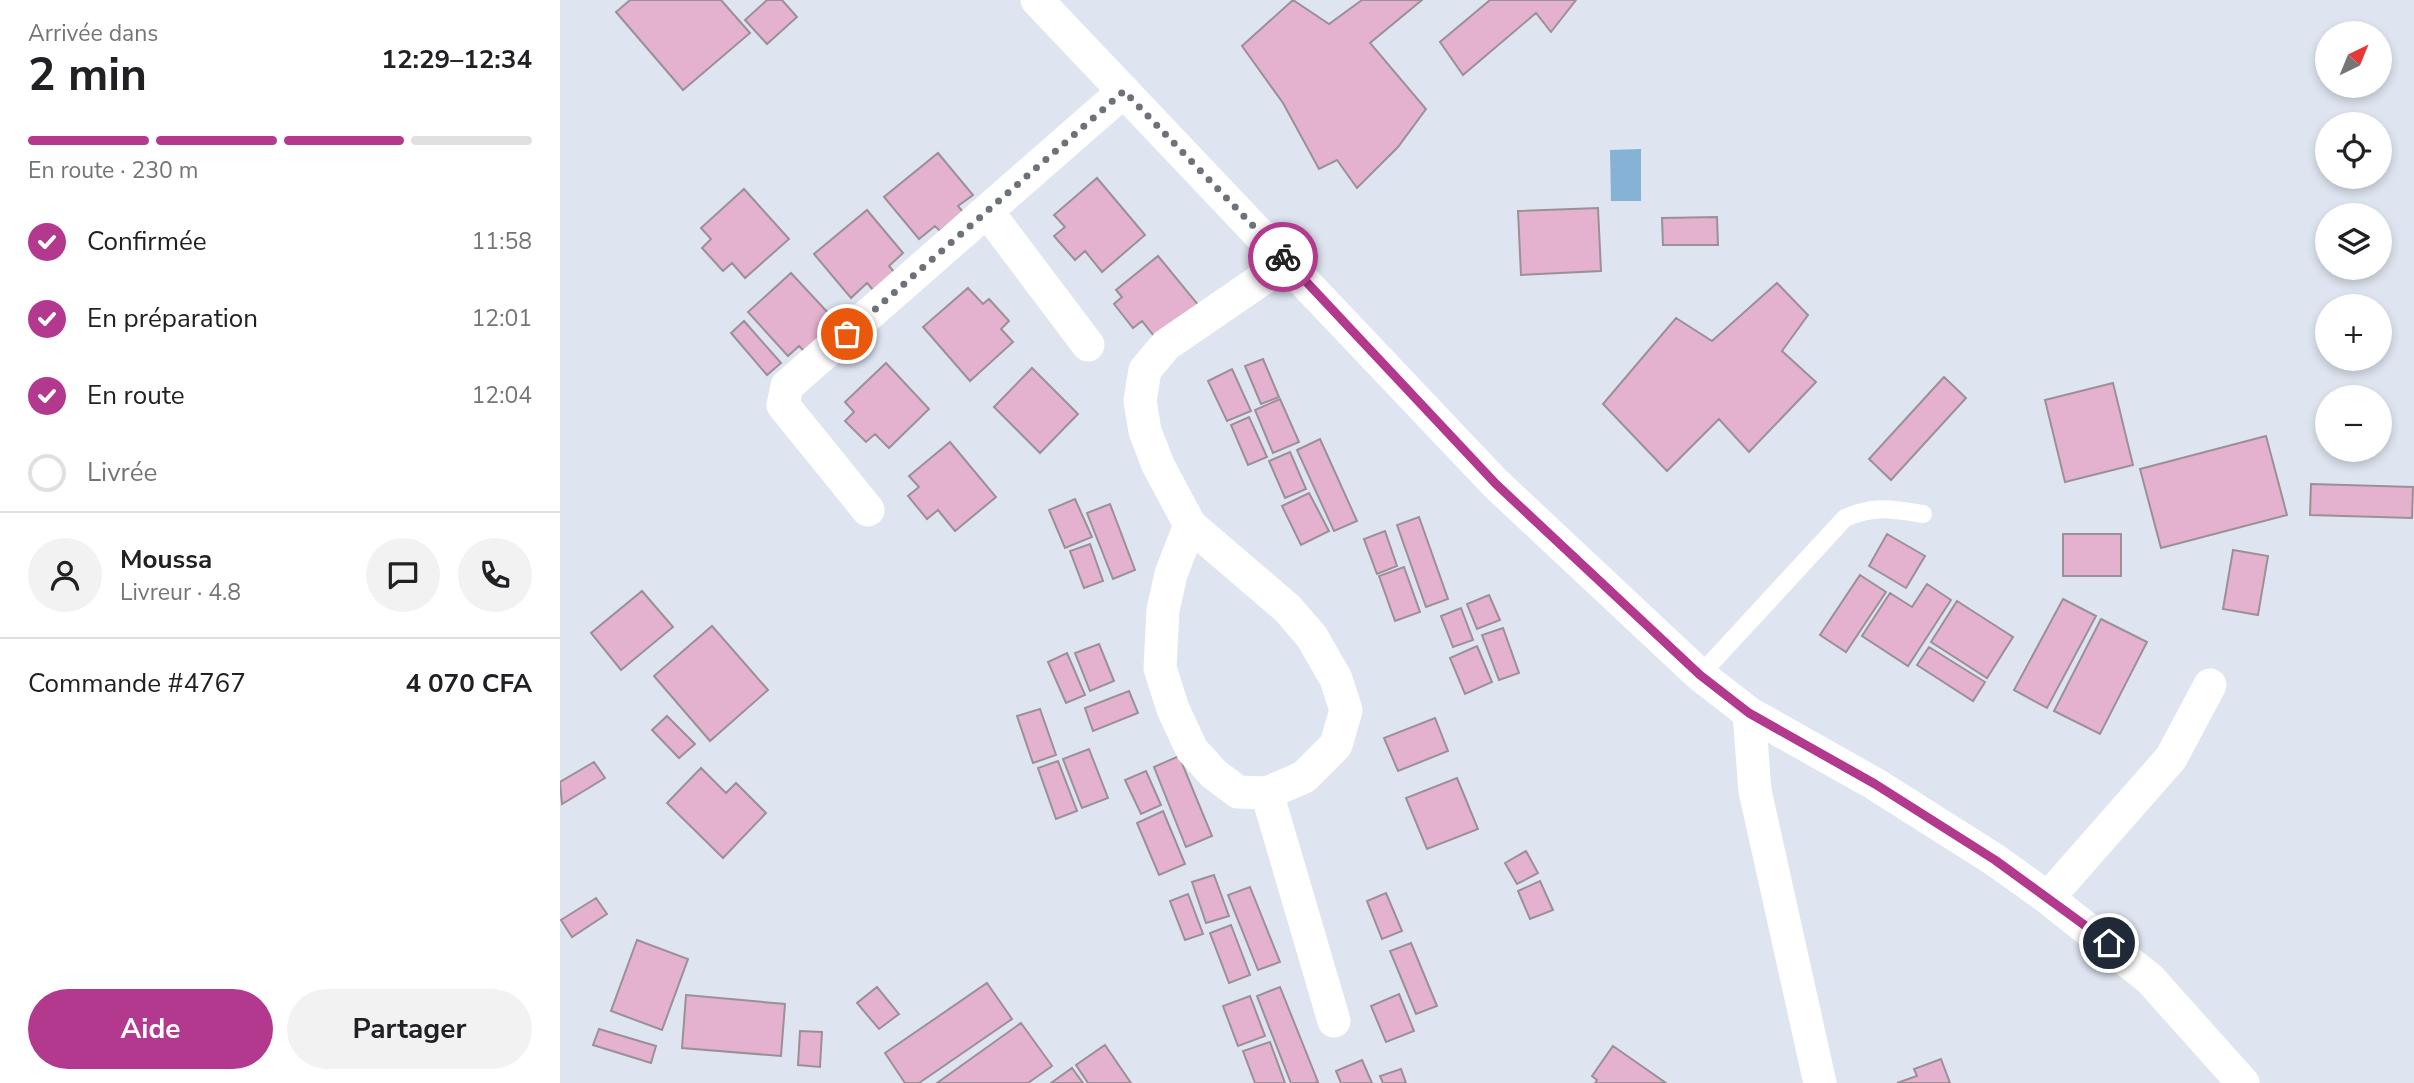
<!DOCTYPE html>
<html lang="fr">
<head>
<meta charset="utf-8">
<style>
	body { margin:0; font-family:"Nunito Sans",sans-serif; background:#f2f2f2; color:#202124; height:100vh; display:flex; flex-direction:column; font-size:26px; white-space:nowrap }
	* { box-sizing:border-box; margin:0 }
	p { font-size:23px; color:#757577 }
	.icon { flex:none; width:38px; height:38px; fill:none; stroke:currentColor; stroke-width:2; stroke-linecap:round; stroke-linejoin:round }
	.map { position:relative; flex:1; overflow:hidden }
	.side { display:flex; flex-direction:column; background:#fff; width:560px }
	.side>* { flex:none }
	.needle { width:46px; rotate:43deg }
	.buttons { position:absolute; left:1755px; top:21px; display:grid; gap:14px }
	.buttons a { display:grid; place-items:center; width:77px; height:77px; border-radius:50%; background:#fff; box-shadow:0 4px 10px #0003; font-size:35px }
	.pin { position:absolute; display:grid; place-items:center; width:60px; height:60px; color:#fff; margin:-30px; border:4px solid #fff; border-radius:50%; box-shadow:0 2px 7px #0007 }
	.courier { position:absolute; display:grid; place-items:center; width:70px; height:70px; margin:-35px; border:5px solid #b2398d; border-radius:50%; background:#fff; color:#222; box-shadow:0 2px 9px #0007 }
	.head em { font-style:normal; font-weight:700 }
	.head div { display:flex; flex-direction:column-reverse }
	.head { display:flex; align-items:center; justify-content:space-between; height:119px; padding:0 28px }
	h1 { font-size:46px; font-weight:700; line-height:52px }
	.bar { display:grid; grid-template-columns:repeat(4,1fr); gap:10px 7px; align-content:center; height:84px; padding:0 28px }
	.bar i { height:9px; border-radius:5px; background:#e0e0e0 }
	.bar .selected { background:#b2398d }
	.bar p { grid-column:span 4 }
	.line { display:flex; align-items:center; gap:18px; padding:0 28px; border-top:2px solid #e0e0e0 }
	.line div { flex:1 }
	.round { display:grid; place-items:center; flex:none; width:74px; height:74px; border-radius:37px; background:#f2f2f2 }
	ol { padding:0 28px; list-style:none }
	li { display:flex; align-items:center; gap:21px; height:77px }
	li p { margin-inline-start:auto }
	li .icon { padding:7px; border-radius:50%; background:#b2398d; color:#fff; stroke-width:4 }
	li:last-child { color:#757577 }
	li i { width:38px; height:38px; border:4px solid #e0e0e0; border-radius:50% }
	.primary-button { display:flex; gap:14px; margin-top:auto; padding:14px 28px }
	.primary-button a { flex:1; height:80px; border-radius:42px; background:#b2398d; color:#fff; font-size:28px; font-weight:700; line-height:80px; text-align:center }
	.primary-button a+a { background:#f2f2f2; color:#202124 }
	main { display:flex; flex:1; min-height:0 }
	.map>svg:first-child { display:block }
	.water { fill:#85b2d5 }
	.building { fill:#e4b1ce; stroke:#9c9097; stroke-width:2 }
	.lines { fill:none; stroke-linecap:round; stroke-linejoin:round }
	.service { stroke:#fff; stroke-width:18 }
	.minor { stroke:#fff; stroke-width:33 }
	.done { stroke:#6d7178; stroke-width:7; stroke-dasharray:0 12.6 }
	.route { stroke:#b2398d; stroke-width:9 }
</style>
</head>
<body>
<main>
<section class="side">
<div class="head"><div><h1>2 min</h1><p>Arrivée dans</p></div><em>12:29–12:34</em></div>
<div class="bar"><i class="selected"></i><i class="selected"></i><i class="selected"></i><i></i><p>En route · 230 m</p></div>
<ol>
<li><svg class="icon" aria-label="check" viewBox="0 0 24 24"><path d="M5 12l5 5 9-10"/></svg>Confirmée<p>11:58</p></li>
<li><svg class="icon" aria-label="check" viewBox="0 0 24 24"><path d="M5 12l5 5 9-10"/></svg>En préparation<p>12:01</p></li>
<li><svg class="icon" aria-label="check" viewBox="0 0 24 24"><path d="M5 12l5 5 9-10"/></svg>En route<p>12:04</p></li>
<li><i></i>Livrée</li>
</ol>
<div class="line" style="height:126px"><a class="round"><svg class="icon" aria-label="person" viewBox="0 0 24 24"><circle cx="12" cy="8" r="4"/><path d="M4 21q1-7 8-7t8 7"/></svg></a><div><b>Moussa</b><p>Livreur · 4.8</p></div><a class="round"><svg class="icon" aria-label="chat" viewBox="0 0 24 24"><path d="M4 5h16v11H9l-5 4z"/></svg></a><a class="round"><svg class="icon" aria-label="phone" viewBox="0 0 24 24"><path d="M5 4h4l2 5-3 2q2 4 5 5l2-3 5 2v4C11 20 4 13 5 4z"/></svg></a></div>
<div class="line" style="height:91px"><div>Commande #4767</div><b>4 070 CFA</b></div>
<div class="primary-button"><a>Aide</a><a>Partager</a></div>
</section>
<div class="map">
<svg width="1854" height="1083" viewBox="0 0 1854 1083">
	<rect width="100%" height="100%" fill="#dee5f0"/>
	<path class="water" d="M 1081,149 L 1081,201 L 1051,201 L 1050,150 Z"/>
	<path class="building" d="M 70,0 L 161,0 L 190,33 L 123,90 L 56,12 Z
		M 207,0 L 222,0 L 237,17 L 207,44 L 185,20 Z
		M 733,0 L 769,24 L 802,0 L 862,0 L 810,43 L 866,109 L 838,147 L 797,188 L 777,160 L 759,169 L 723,103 L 682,46 Z
		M 930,0 L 1016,0 L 991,32 L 976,13 L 903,75 L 880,42 Z
		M 378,153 L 413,195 L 398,206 L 403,212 L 380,231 L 375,226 L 359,239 L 324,197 Z
		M 537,178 L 585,235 L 542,272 L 525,251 L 515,260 L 494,236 L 505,227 L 494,215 Z
		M 184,189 L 229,239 L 185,278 L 172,263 L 163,271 L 142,248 L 151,239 L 141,228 Z
		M 1038,208 L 1041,271 L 961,275 L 958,211 Z
		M 307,210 L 343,253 L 329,266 L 335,273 L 314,291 L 307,283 L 291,298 L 254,254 Z
		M 1157,217 L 1158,245 L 1103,245 L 1102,218 Z
		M 598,256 L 640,307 L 598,341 L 582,321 L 573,328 L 554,304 L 562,297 L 556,290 Z
		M 231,273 L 271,316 L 259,327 L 265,334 L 245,352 L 239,346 L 228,356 L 188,312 Z
		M 1217,283 L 1248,315 L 1222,351 L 1256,382 L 1189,452 L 1159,419 L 1107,471 L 1043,404 L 1116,318 L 1152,341 Z
		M 408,288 L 423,304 L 429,299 L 449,321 L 441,329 L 453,342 L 410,381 L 363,327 Z
		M 184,321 L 221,363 L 207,375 L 171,333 Z
		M 703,359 L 719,397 L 701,404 L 685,366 Z
		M 326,363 L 369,409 L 329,448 L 315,434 L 306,442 L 285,421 L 294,412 L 285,402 Z
		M 472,368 L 518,414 L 480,453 L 434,407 Z
		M 672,369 L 691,411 L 667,421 L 648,381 Z
		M 1384,377 L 1406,398 L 1331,480 L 1309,459 Z
		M 1553,383 L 1573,465 L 1505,482 L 1485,400 Z
		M 720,399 L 739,442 L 713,453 L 695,410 Z
		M 689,417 L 707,457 L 688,465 L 671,425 Z
		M 1706,436 L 1727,515 L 1601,548 L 1580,469 Z
		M 760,439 L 797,521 L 774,531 L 737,450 Z
		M 390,442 L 436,497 L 395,531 L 378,510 L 367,519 L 348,496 L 359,487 L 349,476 Z
		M 730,452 L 746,489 L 725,498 L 709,461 Z
		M 1751,484 L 1853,487 L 1852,518 L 1750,515 Z
		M 749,493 L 769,531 L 741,545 L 722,506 Z
		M 515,499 L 532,537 L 505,548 L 489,510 Z
		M 550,504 L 575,570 L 553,579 L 527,513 Z
		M 859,517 L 888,599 L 866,607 L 837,525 Z
		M 825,531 L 837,566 L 817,574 L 804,539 Z
		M 1327,534 L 1365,556 L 1346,588 L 1309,566 Z
		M 1503,534 L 1561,534 L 1561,576 L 1503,576 Z
		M 530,544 L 543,581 L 524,588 L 510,551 Z
		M 1673,550 L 1708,556 L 1698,615 L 1663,609 Z
		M 844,567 L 860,612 L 835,621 L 819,576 Z
		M 1300,575 L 1326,592 L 1286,652 L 1260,635 Z
		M 1367,584 L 1391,600 L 1348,666 L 1302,636 L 1330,593 L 1352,607 Z
		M 82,591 L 113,627 L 61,670 L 31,633 Z
		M 929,595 L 940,620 L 917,629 L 907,604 Z
		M 1503,599 L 1536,616 L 1487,708 L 1454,690 Z
		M 1397,601 L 1453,637 L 1427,678 L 1371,642 Z
		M 901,608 L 913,640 L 893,647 L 881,616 Z
		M 1541,619 L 1587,642 L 1540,734 L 1494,711 Z
		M 152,626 L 208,690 L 150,741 L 94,676 Z
		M 943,628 L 959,673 L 939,680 L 922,635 Z
		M 539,644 L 554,681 L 530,691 L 515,653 Z
		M 917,646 L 932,682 L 905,694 L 890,658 Z
		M 1369,647 L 1425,682 L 1413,701 L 1357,665 Z
		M 507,653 L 525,695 L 506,703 L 488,662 Z
		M 569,691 L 578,713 L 533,731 L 525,708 Z
		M 480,709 L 496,755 L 473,763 L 457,716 Z
		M 107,716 L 135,744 L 119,758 L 92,730 Z
		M 875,718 L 888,751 L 838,771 L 824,738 Z
		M 529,749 L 548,798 L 522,808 L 503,759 Z
		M 619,756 L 652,836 L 626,847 L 594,767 Z
		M 498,761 L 517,811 L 496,819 L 478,768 Z
		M 34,762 L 45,778 L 2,804 L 0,782 Z
		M 141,768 L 166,793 L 176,783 L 206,813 L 163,858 L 107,803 Z
		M 586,771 L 601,805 L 581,814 L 565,780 Z
		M 897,778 L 918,829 L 867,849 L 846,798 Z
		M 603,811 L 625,864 L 599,875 L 577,823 Z
		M 966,851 L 978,873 L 957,884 L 945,863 Z
		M 654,875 L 669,916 L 646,923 L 632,882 Z
		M 980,881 L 993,910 L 970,919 L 958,891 Z
		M 690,887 L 720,962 L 698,970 L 668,895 Z
		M 826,893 L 842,931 L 822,939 L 807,901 Z
		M 628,894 L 643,934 L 625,940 L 610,901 Z
		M 36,898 L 47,914 L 12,937 L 1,920 Z
		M 671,925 L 690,975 L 669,983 L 650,933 Z
		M 77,940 L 128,959 L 102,1030 L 51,1011 Z
		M 851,943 L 877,1006 L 856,1014 L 830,951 Z
		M 427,983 L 452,1019 L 359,1083 L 345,1083 L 325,1053 Z
		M 317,987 L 339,1014 L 319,1029 L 297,1003 Z
		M 720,987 L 758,1082 L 754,1083 L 731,1083 L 697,996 Z
		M 839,994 L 854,1031 L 826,1042 L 811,1006 Z
		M 126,995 L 225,1004 L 221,1056 L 122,1048 Z
		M 690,996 L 705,1036 L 678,1046 L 663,1006 Z
		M 461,1023 L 492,1066 L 468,1083 L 377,1083 Z
		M 39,1029 L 96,1046 L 91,1063 L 33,1045 Z
		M 240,1031 L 262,1032 L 260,1067 L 238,1065 Z
		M 710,1042 L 725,1083 L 695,1083 L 683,1051 Z
		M 545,1045 L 571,1083 L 528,1083 L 516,1065 Z
		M 1053,1046 L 1106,1083 L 1035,1083 L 1037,1080 L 1032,1076 Z
		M 1381,1059 L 1390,1083 L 1337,1083 L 1357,1076 L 1354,1069 Z
		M 802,1060 L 812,1083 L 781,1083 L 776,1071 Z
		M 512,1068 L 523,1083 L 491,1083 Z
		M 841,1069 L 846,1083 L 823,1083 L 820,1076 Z"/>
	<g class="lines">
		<path class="service" d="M 1140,675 L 1285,518 C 1315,505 1332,509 1363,514"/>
		<path class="minor" d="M 477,0 L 936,484 L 1140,675 L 1189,713 L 1315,784 L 1435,860 L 1488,898 L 1590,979 L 1683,1083
			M 427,211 L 528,345
			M 308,510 L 223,405 L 227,386 L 564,91
			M 630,525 L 611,574 L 603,610 L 600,668 L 613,709 L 632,750 L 654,774 L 678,792 L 707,793 L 744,777 L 776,745 L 786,710 L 776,679 L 752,637 L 728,609 L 630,525 L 598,465 L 585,431 L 580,401 L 585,370 L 606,345 L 727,262
			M 1189,713 L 1195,791 L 1260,1083
			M 707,793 L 774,1021
			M 1488,898 L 1611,758 L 1650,685"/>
	</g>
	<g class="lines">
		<path class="done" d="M 287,334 L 564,91 L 723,257"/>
		<path class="route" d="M 723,257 L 936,484 L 1140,675 L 1189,713 L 1315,784 L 1435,860 L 1549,943"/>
	</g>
</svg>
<div class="buttons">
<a><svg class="needle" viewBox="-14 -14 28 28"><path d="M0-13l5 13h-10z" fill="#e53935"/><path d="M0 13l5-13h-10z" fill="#757577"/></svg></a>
<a><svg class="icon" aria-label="locate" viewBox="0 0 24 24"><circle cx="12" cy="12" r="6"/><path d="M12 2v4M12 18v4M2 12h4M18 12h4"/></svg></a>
<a><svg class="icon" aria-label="layers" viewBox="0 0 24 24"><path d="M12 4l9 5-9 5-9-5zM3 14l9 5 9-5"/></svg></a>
<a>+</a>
<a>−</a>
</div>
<div class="pin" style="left:287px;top:334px;background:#ea580c"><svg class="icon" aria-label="bag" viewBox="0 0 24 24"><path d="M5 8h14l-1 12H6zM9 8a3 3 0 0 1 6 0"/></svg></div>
<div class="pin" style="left:1549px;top:943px;background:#1f2937"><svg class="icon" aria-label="home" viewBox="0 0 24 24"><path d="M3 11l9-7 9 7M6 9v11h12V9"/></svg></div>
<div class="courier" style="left:723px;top:257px"><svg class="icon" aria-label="bike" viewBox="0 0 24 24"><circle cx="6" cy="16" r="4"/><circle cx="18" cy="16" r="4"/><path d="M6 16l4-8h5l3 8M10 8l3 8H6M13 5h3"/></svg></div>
</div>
</main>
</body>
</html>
